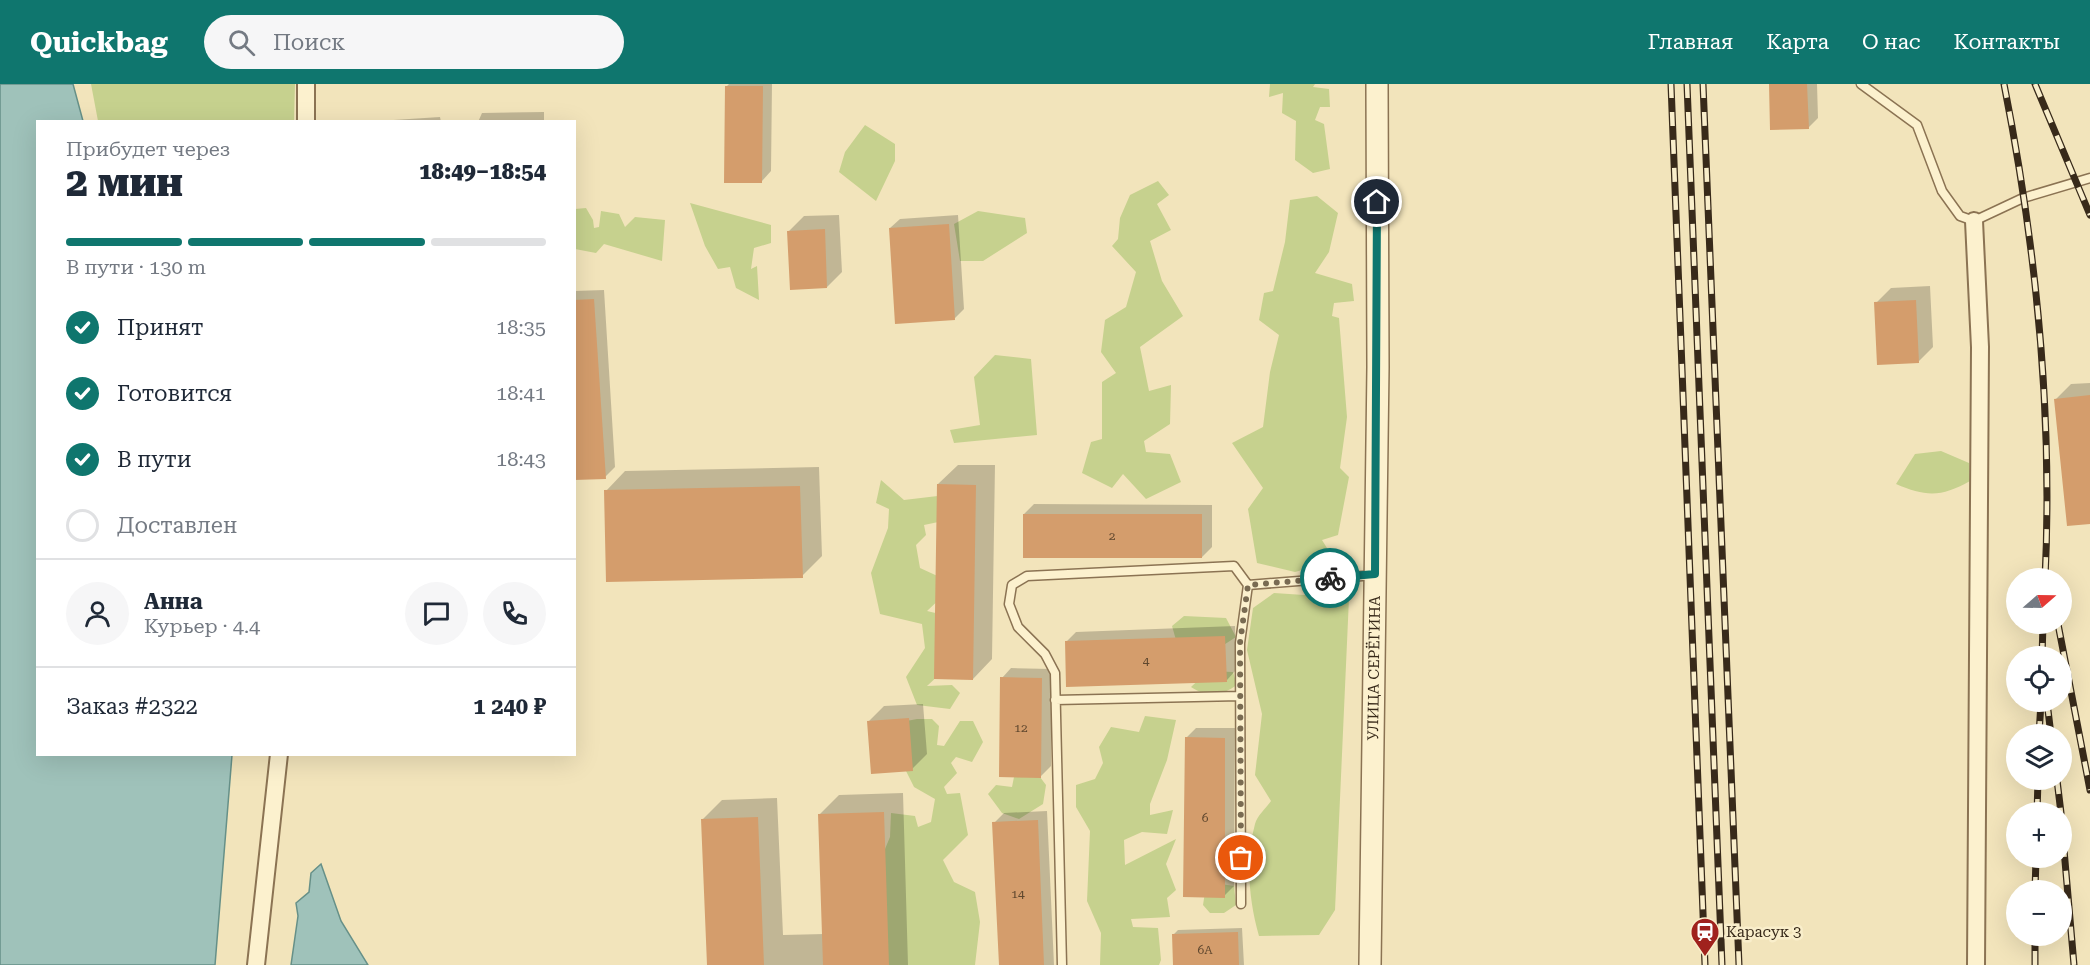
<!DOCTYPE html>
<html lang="ru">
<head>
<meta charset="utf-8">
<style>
	body { margin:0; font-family:"Roboto Serif",serif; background:#f6f6f7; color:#1f2937; height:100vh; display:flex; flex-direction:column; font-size:22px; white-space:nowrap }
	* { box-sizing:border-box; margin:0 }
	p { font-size:20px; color:#747a83 }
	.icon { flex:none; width:33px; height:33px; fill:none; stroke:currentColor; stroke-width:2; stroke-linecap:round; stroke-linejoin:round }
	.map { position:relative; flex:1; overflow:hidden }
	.sheet { position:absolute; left:36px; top:36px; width:540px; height:636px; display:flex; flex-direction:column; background:#fff; border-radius:0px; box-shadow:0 6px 24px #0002 }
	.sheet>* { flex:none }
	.needle { width:39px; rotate:70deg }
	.fabs { position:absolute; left:2006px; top:484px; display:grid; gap:12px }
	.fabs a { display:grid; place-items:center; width:66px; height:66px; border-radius:50%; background:#fff; box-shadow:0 6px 24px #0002; font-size:30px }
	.pin { position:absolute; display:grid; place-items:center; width:51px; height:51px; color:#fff; margin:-26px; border:3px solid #fff; border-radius:50%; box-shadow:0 2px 6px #0007 }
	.courier { position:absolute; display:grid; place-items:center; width:60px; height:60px; margin:-30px; border:4px solid #0f766e; border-radius:50%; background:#fff; color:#222; box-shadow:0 2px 8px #0007 }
	.headline em { font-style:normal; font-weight:800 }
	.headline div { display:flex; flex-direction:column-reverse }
	.headline { display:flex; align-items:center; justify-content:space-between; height:102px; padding:0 30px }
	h1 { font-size:39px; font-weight:800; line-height:45px }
	.bar { display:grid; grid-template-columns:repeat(4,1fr); gap:9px 6px; align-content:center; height:72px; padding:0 30px }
	.bar i { height:8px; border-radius:4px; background:#e0e1e3 }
	.bar .on { background:#0f766e }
	.bar p { grid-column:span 4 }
	.line { display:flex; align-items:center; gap:15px; padding:0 30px; border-top:2px solid #e0e1e3 }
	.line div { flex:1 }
	.round { display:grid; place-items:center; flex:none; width:63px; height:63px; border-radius:32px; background:#f6f6f7 }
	ol { padding:0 30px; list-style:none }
	li { display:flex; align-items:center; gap:18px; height:66px }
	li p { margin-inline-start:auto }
	li .icon { padding:6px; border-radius:50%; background:#0f766e; color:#fff; stroke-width:4 }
	li:last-child { color:#747a83 }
	li i { width:33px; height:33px; border:3px solid #e0e1e3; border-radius:50% }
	header { display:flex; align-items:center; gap:36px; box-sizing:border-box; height:84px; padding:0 30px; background:#0f766e; color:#fff }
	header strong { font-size:28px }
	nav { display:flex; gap:33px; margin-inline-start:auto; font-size:21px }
	.search { width:420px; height:54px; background:#f6f6f7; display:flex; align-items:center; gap:15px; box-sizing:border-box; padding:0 21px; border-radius:33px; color:#747a83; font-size:22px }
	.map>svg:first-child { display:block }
	.green { fill:#c6d18e }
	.water { fill:#9fc2ba; stroke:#669088; stroke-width:1.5 }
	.shadow { fill:#0003 }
	.building { fill:#d49d6c }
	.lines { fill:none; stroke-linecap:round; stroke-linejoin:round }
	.service-casing { stroke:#8b7353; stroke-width:11 }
	.minor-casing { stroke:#8b7353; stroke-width:20 }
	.tertiary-casing { stroke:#8b7353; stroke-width:24 }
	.service { stroke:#fcf1ce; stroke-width:8 }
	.minor { stroke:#fcf1ce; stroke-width:16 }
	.tertiary { stroke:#fcf1ce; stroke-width:21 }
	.rail-casing { stroke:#382a1a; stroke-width:7 }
	.rail { stroke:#f9eecb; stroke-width:4.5; stroke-dasharray:14; stroke-linecap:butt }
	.done { stroke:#796b52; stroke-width:6; stroke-dasharray:0 10.8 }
	.route { stroke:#0f766e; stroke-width:8 }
	.labels { text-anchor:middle; stroke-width:5; stroke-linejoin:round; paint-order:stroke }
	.number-label { font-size:12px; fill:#5f472e }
	.street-label { font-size:15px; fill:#382a1a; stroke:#f9eecb }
	.poi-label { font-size:15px; fill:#382a1a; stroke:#f9eecb; text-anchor:start }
</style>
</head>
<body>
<header>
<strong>Quickbag</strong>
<div class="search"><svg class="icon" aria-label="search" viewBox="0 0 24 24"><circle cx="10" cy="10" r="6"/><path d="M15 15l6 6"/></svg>Поиск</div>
<nav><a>Главная</a><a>Карта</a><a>О нас</a><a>Контакты</a></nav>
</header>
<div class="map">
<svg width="2090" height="881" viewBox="0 0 2090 881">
	<rect width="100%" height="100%" fill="#f2e4bb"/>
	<path class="green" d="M 91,0 L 295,0 L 294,37 L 98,37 Z
		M 1270,0 L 1315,0 L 1313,3 L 1329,5 L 1330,23 L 1320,23 L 1315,36 L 1324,40 L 1330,85 L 1313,89 L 1295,76 L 1296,37 L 1282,29 L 1283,9 L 1269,13 Z
		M 865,41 L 895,60 L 895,77 L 876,117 L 839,88 L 845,68 Z
		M 1158,97 L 1169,111 L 1157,120 L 1171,146 L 1150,157 L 1162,197 L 1183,232 L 1140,263 L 1149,307 L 1171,301 L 1170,340 L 1144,357 L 1146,368 L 1170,370 L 1181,398 L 1146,415 L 1123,390 L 1112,404 L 1082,389 L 1091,358 L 1102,355 L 1102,298 L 1116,289 L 1101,268 L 1105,236 L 1126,223 L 1136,188 L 1112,162 L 1118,155 L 1120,134 L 1130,111 Z
		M 1317,112 L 1338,129 L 1329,168 L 1315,189 L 1352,200 L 1354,217 L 1334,219 L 1332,232 L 1339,234 L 1347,333 L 1340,384 L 1349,393 L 1338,451 L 1322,456 L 1335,477 L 1295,488 L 1257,479 L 1248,425 L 1263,404 L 1232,359 L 1263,343 L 1270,288 L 1279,251 L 1259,236 L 1264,209 L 1273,207 L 1285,158 L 1290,116 Z
		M 690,119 L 771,141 L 771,159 L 754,164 L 751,185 L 757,182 L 759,216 L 736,204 L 730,183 L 718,185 L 705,162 Z
		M 586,124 L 593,136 L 594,144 L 599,143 L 601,127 L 619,130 L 625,143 L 635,133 L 665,136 L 662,177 L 604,160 L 596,169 L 575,165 L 575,125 Z
		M 978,127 L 1025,134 L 1027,149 L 983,177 L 960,177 L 954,140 Z
		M 995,271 L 1031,275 L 1037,351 L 954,359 L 950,346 L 980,341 L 974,293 Z
		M 1941,367 L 1969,379 L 1970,397 C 1942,413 1926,413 1896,400 L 1915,370 Z
		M 881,396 L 904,416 L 946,411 L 943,437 L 924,441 L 926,451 L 916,461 L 920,484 L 944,495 L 945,510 L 927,527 L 948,532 L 956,575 L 927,602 L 952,601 L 960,609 L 950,625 L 917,621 L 906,593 L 925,564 L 922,540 L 880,530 L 871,489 L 888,444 L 889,425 L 876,419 Z
		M 1274,509 L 1349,514 L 1335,826 L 1319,851 L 1259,852 C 1249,817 1245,776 1255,740 C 1257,732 1266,724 1271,717 L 1255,691 L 1262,630 L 1247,566 L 1253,524 Z
		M 1184,532 L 1226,534 L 1236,553 L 1219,564 L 1178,563 L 1172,542 Z
		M 1208,587 L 1233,588 L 1237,601 C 1221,612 1208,614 1191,603 Z
		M 1145,632 L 1176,636 L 1167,676 L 1150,720 L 1150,731 L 1173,726 L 1167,750 L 1142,748 L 1124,756 L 1125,781 L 1176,755 L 1166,780 L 1176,806 L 1167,814 L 1170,833 L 1131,835 L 1133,843 L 1158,844 L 1161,876 L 1159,881 L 1100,881 L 1101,849 L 1087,817 L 1090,747 L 1076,723 L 1076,701 L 1095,695 L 1103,679 L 1099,663 L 1111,643 L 1139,648 Z
		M 917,635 L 932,635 L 939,642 L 937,661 L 944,662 L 960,637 L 973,637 L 983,658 L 972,678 L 956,673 L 951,679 L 957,689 L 944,703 L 947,710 L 960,709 L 968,751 L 943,776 L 954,798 L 975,808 L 980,838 L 975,881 L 876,881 L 880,777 L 890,753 L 891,729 L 915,732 L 918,743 L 931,738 L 935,715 L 914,703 L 902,679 L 896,639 Z
		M 1015,688 L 1037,689 L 1046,701 L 1043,720 L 1019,735 L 1002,729 L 988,710 L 996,701 L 1012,703 Z
		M 1214,799 L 1234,802 L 1236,821 L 1224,829 L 1210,829 L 1203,821 L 1205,808 Z"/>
	<path class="water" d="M 0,0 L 73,0 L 83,37 L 38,38 L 38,670 L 232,671 L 215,881 L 0,881 Z
		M 321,780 L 341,837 L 368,881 L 291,881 L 298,832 L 296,819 L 309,808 L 311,789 Z"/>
	<path class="shadow" d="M 729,0 L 772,0 L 771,87 L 762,97 L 726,3 Z
		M 1770,0 L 1817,0 L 1818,34 L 1808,44 Z
		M 544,28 L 544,38 L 478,38 L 482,29 Z
		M 440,33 L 441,38 L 377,38 L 378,37 Z
		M 839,131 L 842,188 L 827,203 L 789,147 L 804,132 Z
		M 958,131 L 964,225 L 954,235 L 890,144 L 900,135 Z
		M 1930,202 L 1933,263 L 1918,278 L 1876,219 L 1891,204 Z
		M 604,206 L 615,383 L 605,393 L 574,395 L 574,207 Z
		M 2090,299 L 2090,438 L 2056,315 L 2071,300 Z
		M 958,381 L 995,381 L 992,575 L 973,595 L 938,400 Z
		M 819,383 L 822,472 L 802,492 L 606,407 L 625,387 Z
		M 1034,420 L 1212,421 L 1212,463 L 1202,473 L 1024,430 Z
		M 1235,542 L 1236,586 L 1227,596 L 1066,558 L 1076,548 Z
		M 1011,584 L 1051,585 L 1051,682 L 1041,692 L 1002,594 Z
		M 923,620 L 927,670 L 912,685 L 869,637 L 884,622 Z
		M 1196,644 L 1235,644 L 1234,802 L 1224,812 L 1186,654 Z
		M 903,709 L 908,881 L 708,881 L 703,735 L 722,716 L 777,714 L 783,851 L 824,850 L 819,731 L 839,711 Z
		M 1047,727 L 1054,881 L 1001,881 L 994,739 L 1004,729 Z
		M 1242,844 L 1244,881 L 1174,881 L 1173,851 L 1178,846 Z"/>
	<path class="building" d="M 1769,0 L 1807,0 L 1809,45 L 1770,46 Z
		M 725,2 L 763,2 L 762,99 L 724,99 Z
		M 949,140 L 955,236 L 895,240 L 889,144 Z
		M 825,145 L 827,204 L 790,206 L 787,147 Z
		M 594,215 L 606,395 L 574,396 L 574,216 Z
		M 1916,216 L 1919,279 L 1877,281 L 1874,218 Z
		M 2090,311 L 2090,440 L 2067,442 L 2054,315 Z
		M 937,400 L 976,401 L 973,596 L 934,595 Z
		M 800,402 L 803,494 L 606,498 L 604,406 Z
		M 1023,430 L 1202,430 L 1202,474 L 1023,474 Z
		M 1225,552 L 1227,598 L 1066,603 L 1065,557 Z
		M 1000,593 L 1042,594 L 1041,694 L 999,693 Z
		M 909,634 L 913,687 L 871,690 L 867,637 Z
		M 1185,653 L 1225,654 L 1225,814 L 1183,813 Z
		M 884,728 L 889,881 L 823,881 L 818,730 Z
		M 758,733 L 764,881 L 707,881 L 701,735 Z
		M 1038,736 L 1044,881 L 999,881 L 992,738 Z
		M 1238,848 L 1239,881 L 1173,881 L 1172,850 Z"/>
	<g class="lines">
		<g class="service-casing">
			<path id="service" d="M 1861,0 L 1917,41 L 1942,107 L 1960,132 L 1974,137 L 2023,114 L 2090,94
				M 1055,616 L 1240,612
				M 1241,820 L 1240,559 L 1248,501
				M 1062,881 L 1055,589 L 1045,570 L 1018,543 L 1009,520 L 1012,501 L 1027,492 L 1234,482 L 1248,501 L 1375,491"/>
		</g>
		<g class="minor-casing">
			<path id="minor" d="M 306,38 L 306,0
				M 1974,137 L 1980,263 L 1976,881
				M 256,881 L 279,670"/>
		</g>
		<g class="tertiary-casing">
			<g id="tertiary">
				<path id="s1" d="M 1370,881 L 1378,283 L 1377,0"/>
			</g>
		</g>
		<use href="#service" class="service"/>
		<use href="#minor" class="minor"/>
		<use href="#tertiary" class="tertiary"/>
		<g class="rail-casing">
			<path id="rail" d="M 1671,0 L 1705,881
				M 1687,0 L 1722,881
				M 1703,0 L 1739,881
				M 2004,0 C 2036,162 2053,330 2045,495
				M 2035,0 L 2090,131
				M 2058,540 L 2090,706
				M 2042,573 L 2043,540
				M 2047,618 L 2051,651
				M 2039,651 L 2041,618
				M 2057,696 L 2061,729
				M 2037,729 L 2038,696
				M 2061,731 L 2074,881
				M 2035,807 L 2036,774
				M 2035,881 L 2035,852"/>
		</g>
		<use href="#rail" class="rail"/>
	</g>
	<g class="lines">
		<path class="done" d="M 1241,774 L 1240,559 L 1248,501 L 1330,494"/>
		<path class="route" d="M 1330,494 L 1375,490 L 1377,118"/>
	</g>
	<defs>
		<g id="station-pin" transform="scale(1.5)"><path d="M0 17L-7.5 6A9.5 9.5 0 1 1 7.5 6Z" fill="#a0221d" stroke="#f9eecb"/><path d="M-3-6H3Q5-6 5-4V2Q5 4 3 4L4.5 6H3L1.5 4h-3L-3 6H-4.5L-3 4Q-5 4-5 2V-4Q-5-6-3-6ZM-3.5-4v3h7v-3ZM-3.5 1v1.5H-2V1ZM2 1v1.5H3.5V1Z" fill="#fff"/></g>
	</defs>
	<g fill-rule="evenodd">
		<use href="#station-pin" x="1705" y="848"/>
	</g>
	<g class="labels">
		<g class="number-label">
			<text x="1112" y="456">2</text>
			<text x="1146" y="581">4</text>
			<text x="1021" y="648">12</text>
			<text x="1205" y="738">6</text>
			<text x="1018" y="814">14</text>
			<text x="1205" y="870">6А</text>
		</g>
		<g class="street-label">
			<text dy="5" stroke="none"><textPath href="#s1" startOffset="297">УЛИЦА СЕРЁГИНА</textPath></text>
		</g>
		<g class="poi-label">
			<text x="1726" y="853">Карасук 3</text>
		</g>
	</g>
</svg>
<div class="fabs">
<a><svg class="needle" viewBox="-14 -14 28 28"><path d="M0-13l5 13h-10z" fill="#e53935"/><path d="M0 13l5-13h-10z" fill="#747a83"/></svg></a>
<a><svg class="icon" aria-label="locate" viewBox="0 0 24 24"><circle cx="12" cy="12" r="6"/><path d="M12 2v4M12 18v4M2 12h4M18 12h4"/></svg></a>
<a><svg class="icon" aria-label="layers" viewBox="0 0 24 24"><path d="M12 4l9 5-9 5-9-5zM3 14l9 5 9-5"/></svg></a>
<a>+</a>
<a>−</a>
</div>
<div class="pin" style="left:1241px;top:774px;background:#ea580c"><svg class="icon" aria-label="bag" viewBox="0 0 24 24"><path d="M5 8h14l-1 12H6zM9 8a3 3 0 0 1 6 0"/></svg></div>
<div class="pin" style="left:1377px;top:118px;background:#1f2937"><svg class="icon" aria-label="home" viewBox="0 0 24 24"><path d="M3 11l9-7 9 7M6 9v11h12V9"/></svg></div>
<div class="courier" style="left:1330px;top:494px"><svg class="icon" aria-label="bike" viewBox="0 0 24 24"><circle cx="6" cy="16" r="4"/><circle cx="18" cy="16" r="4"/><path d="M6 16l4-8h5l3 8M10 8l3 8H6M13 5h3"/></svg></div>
<section class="sheet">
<div class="headline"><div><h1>2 мин</h1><p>Прибудет через</p></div><em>18:49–18:54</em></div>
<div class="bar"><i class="on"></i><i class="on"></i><i class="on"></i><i></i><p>В пути · 130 m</p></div>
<ol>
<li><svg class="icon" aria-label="check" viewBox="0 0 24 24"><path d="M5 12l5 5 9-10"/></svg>Принят<p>18:35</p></li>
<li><svg class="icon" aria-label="check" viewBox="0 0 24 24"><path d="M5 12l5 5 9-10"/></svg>Готовится<p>18:41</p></li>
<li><svg class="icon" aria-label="check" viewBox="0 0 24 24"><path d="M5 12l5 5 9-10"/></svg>В пути<p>18:43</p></li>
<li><i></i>Доставлен</li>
</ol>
<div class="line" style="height:108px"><a class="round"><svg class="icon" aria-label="person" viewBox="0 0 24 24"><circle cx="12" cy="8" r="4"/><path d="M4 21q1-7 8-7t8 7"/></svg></a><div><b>Анна</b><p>Курьер · 4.4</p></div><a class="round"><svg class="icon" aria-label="chat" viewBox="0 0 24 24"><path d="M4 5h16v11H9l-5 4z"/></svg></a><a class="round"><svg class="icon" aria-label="phone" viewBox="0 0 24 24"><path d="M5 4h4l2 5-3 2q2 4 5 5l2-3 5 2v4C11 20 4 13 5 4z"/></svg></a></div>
<div class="line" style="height:78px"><div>Заказ #2322</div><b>1 240 ₽</b></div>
</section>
</div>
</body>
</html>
